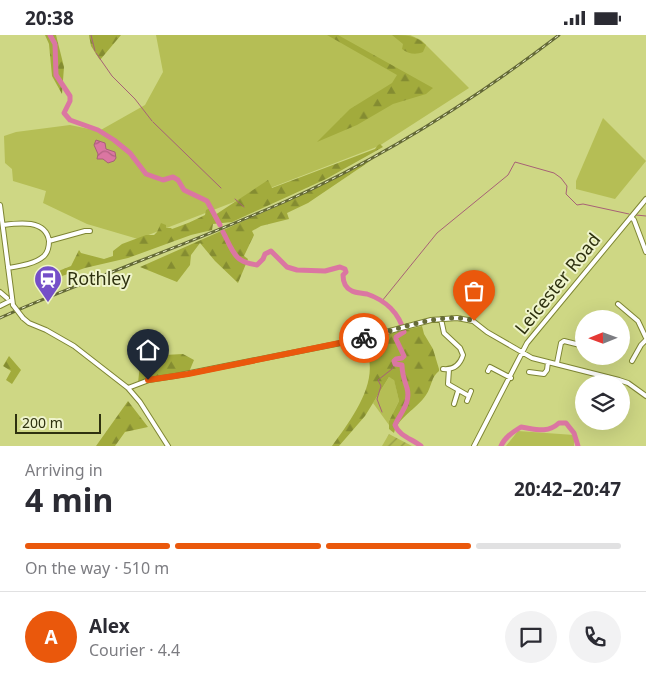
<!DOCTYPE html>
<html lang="en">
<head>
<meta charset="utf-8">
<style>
	body { margin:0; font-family:"Noto Sans",sans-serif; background:#f2f2f3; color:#2b2b33; height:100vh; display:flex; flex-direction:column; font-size:19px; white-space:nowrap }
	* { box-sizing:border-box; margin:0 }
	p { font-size:16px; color:#7c7c81 }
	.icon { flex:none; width:28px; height:28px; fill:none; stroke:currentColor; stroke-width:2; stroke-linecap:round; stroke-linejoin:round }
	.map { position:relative; height:411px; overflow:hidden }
	.sheet { display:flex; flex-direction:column; background:#fff; flex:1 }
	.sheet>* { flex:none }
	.needle { width:32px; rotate:269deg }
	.tools { position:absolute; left:575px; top:275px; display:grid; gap:10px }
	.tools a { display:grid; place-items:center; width:55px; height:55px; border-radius:50%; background:#fff; box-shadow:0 5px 20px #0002; font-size:25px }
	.scale { position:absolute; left:15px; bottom:12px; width:86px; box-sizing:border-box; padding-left:5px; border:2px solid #2e310f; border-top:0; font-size:14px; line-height:18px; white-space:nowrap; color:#2e310f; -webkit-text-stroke:4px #eff4cc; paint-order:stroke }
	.pin { position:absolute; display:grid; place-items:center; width:42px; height:42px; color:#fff; margin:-51px -21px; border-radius:50% 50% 50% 0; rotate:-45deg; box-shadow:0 0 5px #0007 }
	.pin .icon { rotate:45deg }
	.courier { position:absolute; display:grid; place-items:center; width:50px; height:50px; margin:-25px; border:4px solid #ea580c; border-radius:50%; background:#fff; color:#222; box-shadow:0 1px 6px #0007 }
	.overview em { font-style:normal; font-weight:700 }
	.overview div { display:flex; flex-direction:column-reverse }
	.overview { display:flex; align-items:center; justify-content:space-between; height:85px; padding:0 25px }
	h1 { font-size:32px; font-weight:700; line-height:38px }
	.bar { display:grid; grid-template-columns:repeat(4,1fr); gap:8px 5px; align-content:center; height:60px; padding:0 25px }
	.bar i { height:6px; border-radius:4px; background:#e1e1e2 }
	.bar .on { background:#ea580c }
	.bar p { grid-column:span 4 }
	.line { display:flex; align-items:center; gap:12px; padding:0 25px; border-top:1px solid #e1e1e2 }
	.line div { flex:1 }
	.round { display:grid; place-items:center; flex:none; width:52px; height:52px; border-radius:26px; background:#f2f2f3 }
	.status { display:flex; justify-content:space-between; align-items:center; height:35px; padding:0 25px; background:#fff; direction:ltr }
	.status svg { height:14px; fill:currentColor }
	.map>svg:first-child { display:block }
	.grass { fill:#b5be55 }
	.forest { fill:url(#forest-firs) }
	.garden { fill:url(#garden-furrows) }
	.water { fill:url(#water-waves); stroke:#a76176 }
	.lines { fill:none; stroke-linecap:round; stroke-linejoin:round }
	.stream { stroke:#a76176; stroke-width:1 }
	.river { stroke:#db76a2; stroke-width:5 }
	.minor-casing { stroke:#7e8533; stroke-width:6 }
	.minor { stroke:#fff; stroke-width:4 }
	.rail-casing { stroke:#646937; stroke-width:3 }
	.rail { stroke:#eff4cc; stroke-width:1; stroke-dasharray:4; stroke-linecap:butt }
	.minor-bridge-casing { stroke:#7e8533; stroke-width:6; stroke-linecap:butt }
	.minor-bridge { stroke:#fff; stroke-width:4 }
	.done { stroke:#666b38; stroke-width:5; stroke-dasharray:0 9 }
	.route { stroke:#ea580c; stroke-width:6 }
	.labels { text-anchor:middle; stroke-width:4; stroke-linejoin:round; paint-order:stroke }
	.poi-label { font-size:18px; fill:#2e310f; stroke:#eff4cc; text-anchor:start }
	.street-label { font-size:18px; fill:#2e310f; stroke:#eff4cc }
</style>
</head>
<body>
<div class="status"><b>20:38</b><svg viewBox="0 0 49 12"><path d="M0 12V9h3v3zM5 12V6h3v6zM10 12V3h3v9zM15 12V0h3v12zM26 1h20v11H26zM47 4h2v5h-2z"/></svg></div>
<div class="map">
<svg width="646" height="411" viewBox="0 0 646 411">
	<defs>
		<pattern id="forest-firs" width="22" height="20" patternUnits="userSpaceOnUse" patternTransform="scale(1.25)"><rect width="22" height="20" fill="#a2ab3c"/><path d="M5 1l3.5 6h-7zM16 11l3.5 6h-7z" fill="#848c31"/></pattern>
		<pattern id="garden-furrows" width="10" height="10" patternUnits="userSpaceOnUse" patternTransform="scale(1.25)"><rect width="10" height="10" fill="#b5be55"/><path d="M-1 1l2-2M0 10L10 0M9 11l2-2" fill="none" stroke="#949b45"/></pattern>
		<pattern id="water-waves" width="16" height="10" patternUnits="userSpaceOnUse" patternTransform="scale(1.25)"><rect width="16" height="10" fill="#db76a2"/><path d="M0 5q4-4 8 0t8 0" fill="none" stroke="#b26182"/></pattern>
	</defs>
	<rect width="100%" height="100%" fill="#ced784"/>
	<path class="grass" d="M 156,0 L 410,0 L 421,5 L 469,53 L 379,111 L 138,204 L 87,189 L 43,168 L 46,156 L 13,146 L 12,134 L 5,128 L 4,101 L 16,97 L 70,90 L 99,96 L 145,70 L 163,37 Z
		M 603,83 L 646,126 L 615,164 L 576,154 L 576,146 Z
		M 389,342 L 394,344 L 399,366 L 389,386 L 389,390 L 373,368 Z
		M 518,396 L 574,400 L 574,411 L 506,411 Z"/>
	<path class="forest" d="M 45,0 L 56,0 L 64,32 L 62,59 L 52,41 L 49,9 Z
		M 89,0 L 121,0 L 100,25 L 91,11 Z
		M 327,0 L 338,0 L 433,53 L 426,59 L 393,69 L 357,90 L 317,107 L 350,74 L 392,48 L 397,40 Z
		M 392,0 C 405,0 416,0 426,10 L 423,17 C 416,20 408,19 402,14 L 403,9 Z
		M 380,109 L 383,112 L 326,144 L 289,161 L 232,187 L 213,189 L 212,195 L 191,200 L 128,223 L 85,233 L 39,249 L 38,247 L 61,235 L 71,231 L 79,215 L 81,218 L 104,224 L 113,221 L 113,216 L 122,209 L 146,200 L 154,200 L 157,197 L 161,188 L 166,190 L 166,193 L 171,193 L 172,194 C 184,190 195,185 205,180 L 206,175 L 210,173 L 215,180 L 268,145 L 272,153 L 375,114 L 378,110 Z
		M 373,124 L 308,168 L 287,178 L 289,184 L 261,191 L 252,196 L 254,200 L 244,221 L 248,224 L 238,248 L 215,226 L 200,208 L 191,220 L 190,230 L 177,247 L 140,232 L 273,173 Z
		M 422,291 L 424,299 L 433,314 L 439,334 L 439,336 C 431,342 432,351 426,360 C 417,374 398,382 394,398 L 389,394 L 389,386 L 399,366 L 394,345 L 389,342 L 365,381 L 339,411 L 332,411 C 352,383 386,340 361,306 Z
		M 183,319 L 194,325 L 189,337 L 138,348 L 140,329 L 157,327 L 164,320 Z
		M 9,321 L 21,335 L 12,349 L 6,345 L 11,336 L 3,331 Z
		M 128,366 L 148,392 L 125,397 L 115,411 L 96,411 Z"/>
	<path class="garden" d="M 389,399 L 412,411 L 382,411 Z"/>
	<path class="water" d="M 96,105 L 105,108 L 106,114 L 115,117 L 116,123 L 114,126 L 108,128 L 103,124 L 97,124 L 98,119 L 94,110 Z"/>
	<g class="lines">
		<path class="stream" d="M 91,0 L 95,16
			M 96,18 L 112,41 L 135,64 L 152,86
			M 153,87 L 221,153
			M 235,164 L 244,172
			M 636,180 L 646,181
			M 382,266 L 437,198 L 508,140 L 515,127 L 554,138 L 561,143 L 567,151 L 566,159 L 577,170 L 583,169 L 629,179
			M 382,377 L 377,364 L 381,351 L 378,345 L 392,334 L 395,328"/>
		<path class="river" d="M 50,0 L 55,9 L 56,40 L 70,61 L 70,66 L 64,78 L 70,85 L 98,95 L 114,105 L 130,118 L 146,139 L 163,145 L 173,142 L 178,145 L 184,155 L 207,166 L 220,190
			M 223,197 C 227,204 233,221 241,225 C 245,228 252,229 257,230 L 263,224 L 265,219 L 271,216 L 287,232 L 297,235 L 325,236 L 340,232 L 345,234 L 346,237 L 343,240 C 343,246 345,253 352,256 C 356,258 362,258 367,259 C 385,265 399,278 404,297 L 396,302 L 396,304 L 404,321 L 402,323 L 396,324 L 394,326 L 395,329 L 402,330 C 402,339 404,344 407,353 C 411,368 401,377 395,390 C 399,401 412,404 421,411
			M 501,411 C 505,402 513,397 521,392 C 535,394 547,399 559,388 L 566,388 L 574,398 L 578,411"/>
		<g class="minor-casing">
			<path id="minor" d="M 0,170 L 13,270
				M 631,182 L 634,185 L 646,217
				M 3,190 C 18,188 46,184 49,206 C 49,211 48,217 44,221 C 35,229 20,231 8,233
				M 49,206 L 85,196 L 90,196
				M 0,257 L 7,263
				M 618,269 L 638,286 L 646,303
				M 0,271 L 12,265
				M 23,283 L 29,288 L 46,295 L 74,311 L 128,353 L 140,367 L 168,411
				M 441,284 L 444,298 L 460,313 L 463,320 C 460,330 453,335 443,334
				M 632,326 L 641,310 L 646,305
				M 557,328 L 561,308 L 564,306 L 584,311
				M 449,334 L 448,349 L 469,361
				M 488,336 L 490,332 L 511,343
				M 529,337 L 544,339 L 547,335 L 548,327
				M 128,353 L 149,345 L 175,341 L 356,305 L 431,285 L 457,283 L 473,286 L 487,297 L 532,323 L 619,345 L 628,348 L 646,361
				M 467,366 L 471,356
				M 454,369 L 458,356
				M 474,411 L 527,308 L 646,164"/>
		</g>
		<use href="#minor" class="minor"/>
		<g class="rail-casing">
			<path id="rail" d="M 0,283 C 45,262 91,246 137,227 C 186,208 236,188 284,167 C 382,123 474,65 559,0"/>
		</g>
		<use href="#rail" class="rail"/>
		<g class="minor-bridge-casing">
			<path id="minor-bridge" d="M 13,270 L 23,283"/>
		</g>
		<use href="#minor-bridge" class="minor-bridge"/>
	</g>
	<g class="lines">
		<path class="done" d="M 364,303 C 395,296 443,275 474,286"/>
		<path class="route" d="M 148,345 L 188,339 L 364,303"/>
	</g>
	<defs>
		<g id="station-pin" transform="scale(1.4375)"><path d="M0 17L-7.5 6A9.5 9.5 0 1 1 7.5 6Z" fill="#754fc8" stroke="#eff4cc"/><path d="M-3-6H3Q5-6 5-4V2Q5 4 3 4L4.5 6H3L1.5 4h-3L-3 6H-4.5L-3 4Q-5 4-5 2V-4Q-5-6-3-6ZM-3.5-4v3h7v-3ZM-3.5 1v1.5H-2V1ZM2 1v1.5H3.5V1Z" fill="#fff"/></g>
	</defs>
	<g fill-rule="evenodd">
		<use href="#station-pin" x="48" y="244"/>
	</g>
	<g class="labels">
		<g class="poi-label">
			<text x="67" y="250">Rothley</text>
		</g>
		<g class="street-label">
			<text transform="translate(558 249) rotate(-51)" y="6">Leicester Road</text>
		</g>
	</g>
</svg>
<div class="tools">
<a><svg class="needle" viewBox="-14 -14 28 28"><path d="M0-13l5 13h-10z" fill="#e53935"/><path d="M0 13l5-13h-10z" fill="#7c7c81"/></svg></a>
<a><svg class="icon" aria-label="layers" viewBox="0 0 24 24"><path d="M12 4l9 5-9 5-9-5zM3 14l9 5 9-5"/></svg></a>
</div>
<div class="scale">200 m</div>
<div class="pin" style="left:474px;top:286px;background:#ea580c"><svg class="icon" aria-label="bag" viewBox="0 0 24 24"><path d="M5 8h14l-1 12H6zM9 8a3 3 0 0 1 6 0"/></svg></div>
<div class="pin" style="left:148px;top:345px;background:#1f2937"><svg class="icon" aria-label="home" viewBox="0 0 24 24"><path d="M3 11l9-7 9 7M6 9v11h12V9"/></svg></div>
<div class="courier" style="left:364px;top:303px"><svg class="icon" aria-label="bike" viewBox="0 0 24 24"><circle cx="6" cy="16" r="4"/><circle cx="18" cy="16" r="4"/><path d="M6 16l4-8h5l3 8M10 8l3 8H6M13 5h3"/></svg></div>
</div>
<section class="sheet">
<div class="overview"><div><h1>4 min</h1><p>Arriving in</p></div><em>20:42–20:47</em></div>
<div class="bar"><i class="on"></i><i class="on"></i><i class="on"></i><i></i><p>On the way · 510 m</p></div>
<div class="line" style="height:90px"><b class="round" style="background:#ea580c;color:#fff">A</b><div><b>Alex</b><p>Courier · 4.4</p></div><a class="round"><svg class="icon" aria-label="chat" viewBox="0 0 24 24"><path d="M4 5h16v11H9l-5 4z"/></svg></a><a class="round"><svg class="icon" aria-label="phone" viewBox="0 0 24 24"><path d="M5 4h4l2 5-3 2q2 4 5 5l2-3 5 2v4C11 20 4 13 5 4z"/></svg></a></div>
</section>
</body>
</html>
